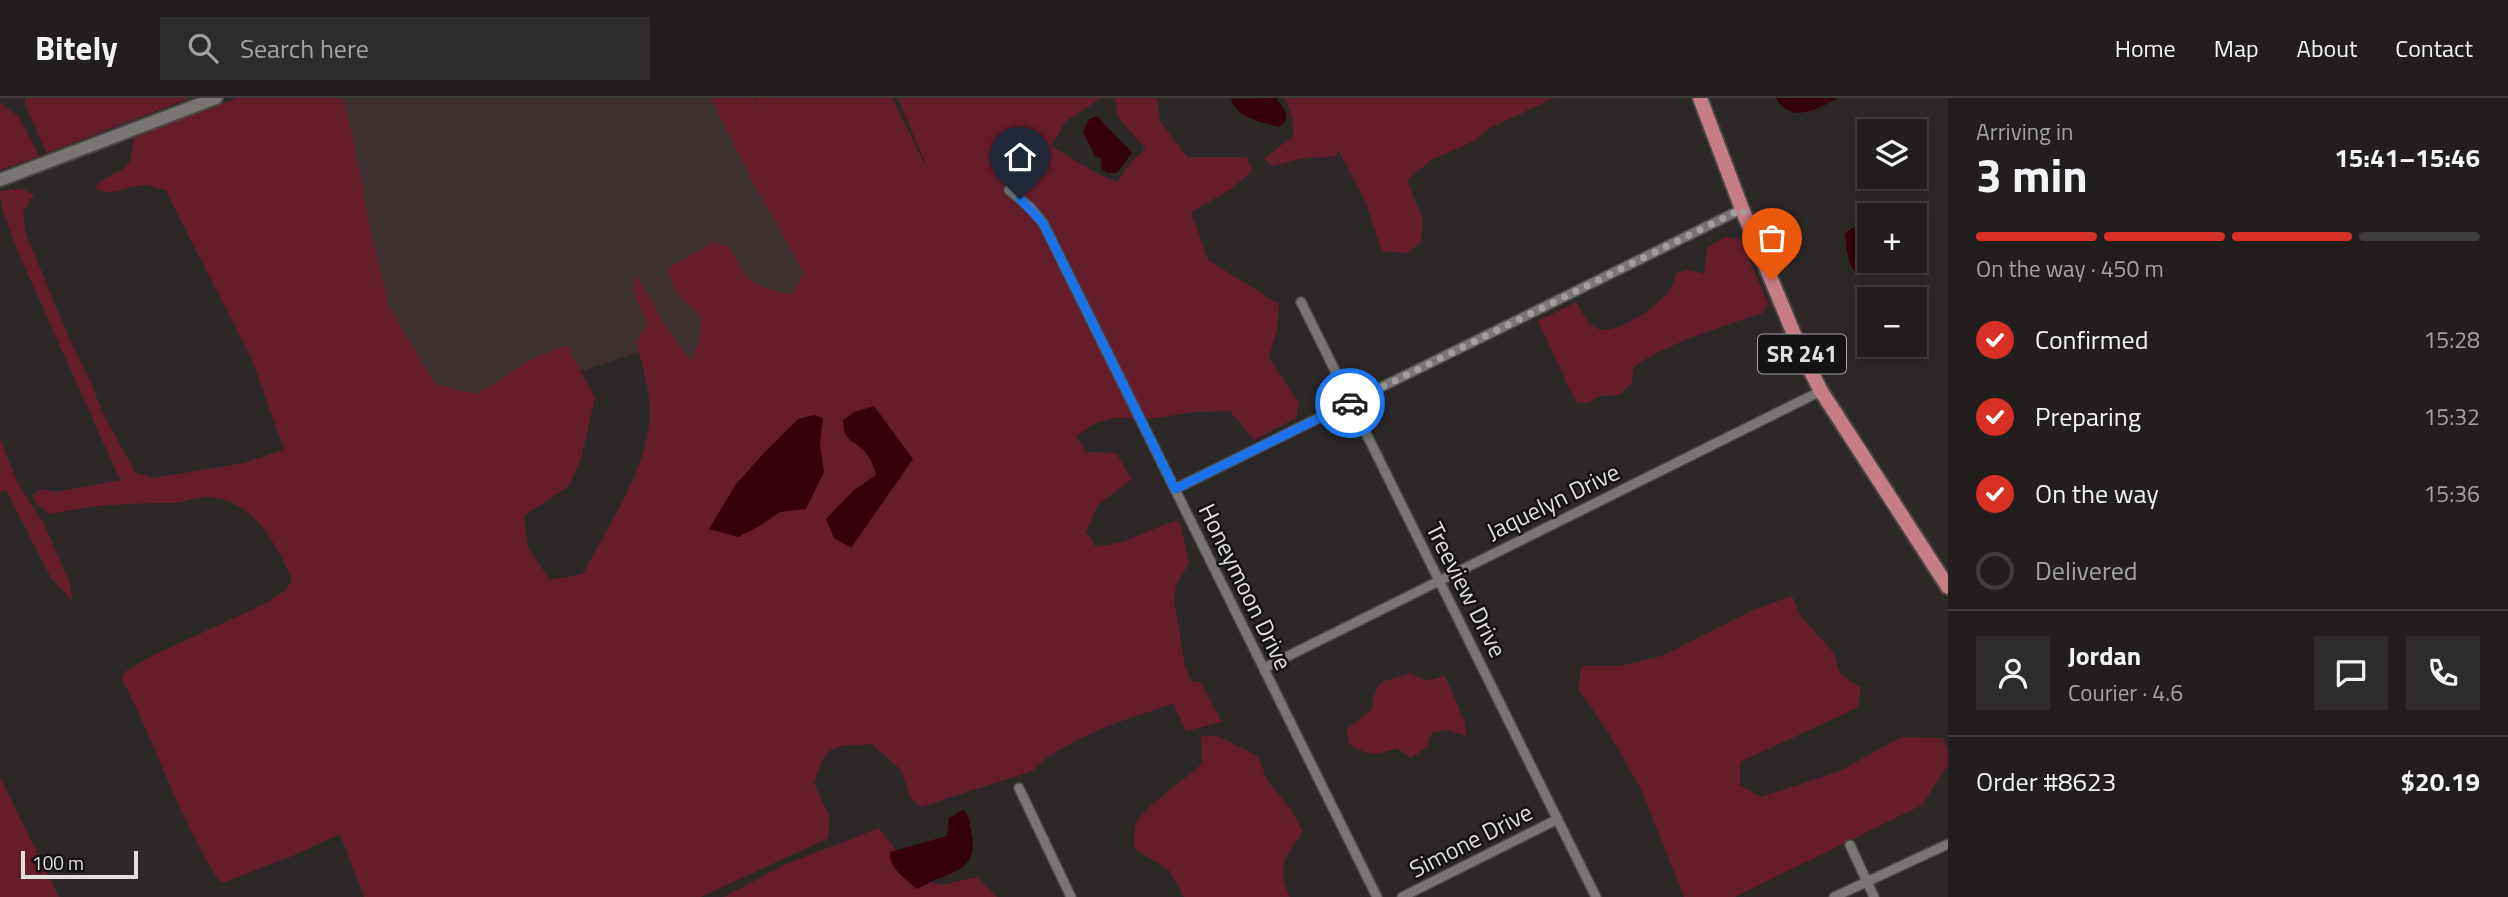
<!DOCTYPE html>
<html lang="en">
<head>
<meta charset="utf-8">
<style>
	body { margin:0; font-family:"Titillium Web",sans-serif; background:#2e2b2b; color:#f1f3f6; height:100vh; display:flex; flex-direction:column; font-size:26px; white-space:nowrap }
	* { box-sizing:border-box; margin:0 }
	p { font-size:23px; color:#a2a2a4 }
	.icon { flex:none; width:38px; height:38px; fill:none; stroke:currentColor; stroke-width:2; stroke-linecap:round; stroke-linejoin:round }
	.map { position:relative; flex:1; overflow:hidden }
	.drawer { display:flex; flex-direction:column; background:#221e1e; width:560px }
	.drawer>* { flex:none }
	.fabs { position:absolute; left:1857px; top:21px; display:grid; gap:14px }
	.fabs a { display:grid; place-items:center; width:70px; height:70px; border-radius:0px; background:#221e1e; box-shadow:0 4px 10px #0003,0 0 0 2px #3f3c3c; font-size:35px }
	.scale { position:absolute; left:21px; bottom:18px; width:117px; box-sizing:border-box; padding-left:7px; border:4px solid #e1dede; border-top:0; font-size:19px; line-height:24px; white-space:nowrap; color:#e1dede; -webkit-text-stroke:5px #141212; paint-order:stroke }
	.pin { position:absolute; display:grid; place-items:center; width:60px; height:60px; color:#fff; margin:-72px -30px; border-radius:50% 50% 50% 0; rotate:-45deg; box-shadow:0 0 7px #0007 }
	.pin .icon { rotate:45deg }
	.courier { position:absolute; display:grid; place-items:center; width:70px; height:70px; margin:-35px; border:5px solid #1a73e8; border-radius:50%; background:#fff; color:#222; box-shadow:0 2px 9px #0007 }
	.headline em { font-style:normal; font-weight:700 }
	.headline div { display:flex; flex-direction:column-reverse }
	.headline { display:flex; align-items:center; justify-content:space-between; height:119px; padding:0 28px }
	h1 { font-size:46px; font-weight:700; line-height:52px }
	.bar { display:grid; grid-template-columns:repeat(4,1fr); gap:10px 7px; align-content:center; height:84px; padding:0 28px }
	.bar i { height:9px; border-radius:5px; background:#3f3c3c }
	.bar .active { background:#d93025 }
	.bar p { grid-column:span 4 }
	.line { display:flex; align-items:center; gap:18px; padding:0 28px; border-top:2px solid #3f3c3c }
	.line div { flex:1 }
	.round { display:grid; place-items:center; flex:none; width:74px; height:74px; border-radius:0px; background:#2e2b2b }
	ol { padding:0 28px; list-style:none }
	li { display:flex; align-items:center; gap:21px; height:77px }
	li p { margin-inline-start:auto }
	li .icon { padding:7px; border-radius:50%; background:#d93025; color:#fff; stroke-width:4 }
	li:last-child { color:#a2a2a4 }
	li i { width:38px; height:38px; border:4px solid #3f3c3c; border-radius:50% }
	header { display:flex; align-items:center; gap:42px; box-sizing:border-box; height:98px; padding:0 35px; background:#221e1e; border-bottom:2px solid #3f3c3c }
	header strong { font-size:33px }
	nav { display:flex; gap:38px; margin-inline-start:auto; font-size:24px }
	.search { width:490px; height:63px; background:#2e2b2b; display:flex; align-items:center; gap:18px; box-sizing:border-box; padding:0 24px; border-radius:0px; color:#a2a2a4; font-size:26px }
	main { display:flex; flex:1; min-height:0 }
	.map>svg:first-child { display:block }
	.built { fill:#3b2f30 }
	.green { fill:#661d2b }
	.water { fill:#35000b }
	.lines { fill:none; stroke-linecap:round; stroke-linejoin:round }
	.minor-casing { stroke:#4a4646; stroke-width:12 }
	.secondary-casing { stroke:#4a4646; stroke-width:16 }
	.primary-casing { stroke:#4a4646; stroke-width:18 }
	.minor { stroke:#7a7575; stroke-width:9 }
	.secondary { stroke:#7a7575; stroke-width:12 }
	.primary { stroke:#c77d86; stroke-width:14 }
	.done { stroke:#a29e9e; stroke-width:7; stroke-dasharray:0 12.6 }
	.route { stroke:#1a73e8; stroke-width:9 }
	.labels { text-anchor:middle; stroke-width:5; stroke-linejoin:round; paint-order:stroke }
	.shield { fill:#141212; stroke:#a4a1a1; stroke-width:2 }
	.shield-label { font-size:23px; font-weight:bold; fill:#e1dede }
	.street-label { font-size:24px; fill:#e1dede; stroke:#141212 }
</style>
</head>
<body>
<header>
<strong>Bitely</strong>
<div class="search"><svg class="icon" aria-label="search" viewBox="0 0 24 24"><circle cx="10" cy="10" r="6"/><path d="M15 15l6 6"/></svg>Search here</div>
<nav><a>Home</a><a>Map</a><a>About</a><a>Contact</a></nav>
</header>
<main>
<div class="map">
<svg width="1948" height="799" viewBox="0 0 1948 799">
	<rect width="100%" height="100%" fill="#2d2828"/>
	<path class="built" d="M 343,0 L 710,0 L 751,81 L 804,175 L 792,196 L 773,193 L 748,181 L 729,149 L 675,193 L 701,218 L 699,241 L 691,265 L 667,230 L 633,192 L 647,226 L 636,244 L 639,254 L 581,273 L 567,247 L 532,261 L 477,296 L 435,286 L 389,208 L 370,130 L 356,53 Z"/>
	<path class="green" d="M 25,0 L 190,0 L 47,55 L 25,7 Z
		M 237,0 L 343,0 L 356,53 L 370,130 L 389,208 L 435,286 L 477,296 L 532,261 L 567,247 L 595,299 L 581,361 L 569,388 L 524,418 L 528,450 L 550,482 L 583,476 C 604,435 641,379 648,334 C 654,304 644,272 636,244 L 647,226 L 633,192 L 636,177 L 667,230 L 691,264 L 699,241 L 701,219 L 675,193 L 668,170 L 713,144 L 729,149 L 748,181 L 773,193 L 792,196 L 804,175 L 751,81 L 710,0 L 754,0 L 758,15 L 755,0 L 892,0 L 931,79 L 898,0 L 1101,0 L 1065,24 L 1051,48 L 1096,75 L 1117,84 L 1132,63 L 1146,51 L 1118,19 L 1115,0 L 1157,0 L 1160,23 L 1187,59 L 1247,59 L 1252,73 L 1230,92 L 1191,114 L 1208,162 L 1279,206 L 1277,232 L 1269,259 L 1299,306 L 1296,320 L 1254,342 L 1230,313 L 1193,314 L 1156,320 L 1112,320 L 1092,327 L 1077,338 L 1086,354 L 1116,355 L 1132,381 L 1098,407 L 1086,434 L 1096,449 L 1122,444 L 1174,423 L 1180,425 L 1189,465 L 1176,487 L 1174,502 L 1185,568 L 1192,584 L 1200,583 L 1222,624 L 1186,633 L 1173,606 C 1131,619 1062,641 1032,673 L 921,709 L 911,701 L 901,672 L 872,646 C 832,649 827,644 814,685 L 829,718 L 828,740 L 701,799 L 364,799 L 340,736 L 290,759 L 222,785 C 208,770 201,751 191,733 C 166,683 148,629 121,580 L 126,573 L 156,556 L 266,505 L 286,492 L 292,481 C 276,445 253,402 209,399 C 197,398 184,405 172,405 C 130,405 90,407 49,416 L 37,407 L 32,397 L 42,391 L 56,394 L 120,382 L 18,154 C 12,135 0,113 0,93 L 22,91 L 34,97 L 23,114 L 26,136 L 69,240 L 91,284 L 102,314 L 135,374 L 153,380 L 197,373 L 243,365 L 284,352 L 253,264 L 166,93 C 159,91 150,86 144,87 C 125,88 112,100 94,90 C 119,64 133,83 133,38 Z
		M 1285,0 L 1554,0 L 1490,30 L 1474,43 L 1431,62 L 1407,82 L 1423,122 L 1421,144 L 1407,155 L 1382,153 L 1365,103 L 1338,51 L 1336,58 L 1305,60 L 1272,68 L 1264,61 L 1294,37 L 1293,22 Z
		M 0,4 L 19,19 L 39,58 L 0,72 Z
		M 1725,139 L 1740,141 L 1768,205 L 1763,215 C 1734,224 1651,251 1633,271 L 1632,285 L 1619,297 L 1601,298 L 1587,305 L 1578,305 L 1572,296 L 1538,223 L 1576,204 C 1581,213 1587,225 1596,230 C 1613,240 1657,208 1668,195 C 1673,189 1674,183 1676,175 L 1690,172 L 1704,176 L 1707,150 Z
		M 0,340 L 17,384 L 44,426 L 70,485 L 72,502 L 51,480 L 6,392 L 0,394 Z
		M 1792,498 L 1801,519 L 1834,555 L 1840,576 L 1861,590 L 1857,610 L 1740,664 L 1740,687 L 1761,699 L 1840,673 L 1901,639 L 1943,640 L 1948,652 L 1948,667 L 1922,707 L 1735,799 L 1684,799 L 1641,691 L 1610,637 L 1578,590 L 1582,568 L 1619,568 L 1662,558 L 1753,512 Z
		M 1411,575 L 1426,583 L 1445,578 L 1465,624 L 1466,638 L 1448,632 L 1432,634 L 1428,648 L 1411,660 L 1397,650 C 1375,658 1369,658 1349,646 L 1347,631 L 1372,611 C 1376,579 1384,584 1411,575 Z
		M 1201,638 L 1218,638 L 1258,658 L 1267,682 L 1289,709 L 1303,733 C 1286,760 1275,767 1290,799 L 1184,799 L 1169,772 L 1134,750 L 1135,725 L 1150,708 L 1202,666 Z
		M 0,679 L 59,799 L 0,799 Z
		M 879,730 L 917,780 L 942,787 L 977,779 L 997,799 L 724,799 L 784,767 Z"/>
	<path class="water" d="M 1276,0 C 1284,10 1293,20 1279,29 C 1263,25 1235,19 1231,1 Z
		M 1776,0 L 1838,0 C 1816,12 1791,26 1776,0 Z
		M 1097,18 L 1132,55 L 1117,75 L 1108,75 L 1102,72 L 1101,60 L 1095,58 L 1083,34 L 1088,22 Z
		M 1869,124 L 1869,163 L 1875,163 L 1874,171 L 1859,177 C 1846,168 1847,149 1845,136 L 1852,130 L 1866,129 Z
		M 874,308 L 913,361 L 851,450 L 834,440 L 826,421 L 854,392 L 876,377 C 874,370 871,361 866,355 C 854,341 843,345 843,322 L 854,314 Z
		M 815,317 L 823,320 L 820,346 L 824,374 L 806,411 L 780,414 L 758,429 L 738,439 L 709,431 L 736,386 L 762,357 L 798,321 Z
		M 963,712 C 970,717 969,724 971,732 C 978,765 964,771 937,781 C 930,784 924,788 917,791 C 906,781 888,770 890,754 L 947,738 L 949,720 Z"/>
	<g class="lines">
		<g class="minor-casing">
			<path id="minor" d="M 1009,92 L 1031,110 L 1043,125 L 1377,799
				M 1301,204 L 1596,799
				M 1175,391 L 1742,111
				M 1264,570 L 1821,293
				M 1019,690 L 1071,799
				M 1850,747 L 1874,799
				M 1402,799 L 1558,721
				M 1834,799 L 1948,746"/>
		</g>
		<g class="secondary-casing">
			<path id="secondary" d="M 0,82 L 216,0"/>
		</g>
		<g class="primary-casing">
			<path id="primary" d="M 1700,0 L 1742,111 L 1803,258 L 1821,293 L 1948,489"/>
		</g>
		<use href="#minor" class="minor"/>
		<use href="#secondary" class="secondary"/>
		<use href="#primary" class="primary"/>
	</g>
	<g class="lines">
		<path class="done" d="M 1350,305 L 1742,111 L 1772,182"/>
		<path class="route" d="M 1020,101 L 1043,125 L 1175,391 L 1350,305"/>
	</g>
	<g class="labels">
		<rect class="shield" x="1758" y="236.5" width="88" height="39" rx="5"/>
		<g class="shield-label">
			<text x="1802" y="264">SR 241</text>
		</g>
		<g class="street-label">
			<text transform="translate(1553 404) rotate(-26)" y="8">Jaquelyn Drive</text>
			<text transform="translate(1245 489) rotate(64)" y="8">Honeymoon Drive</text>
			<text transform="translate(1466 492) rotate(63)" y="8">Treeview Drive</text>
			<text transform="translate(1471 743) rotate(-27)" y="8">Simone Drive</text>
		</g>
	</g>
</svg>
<div class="fabs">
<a><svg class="icon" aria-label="layers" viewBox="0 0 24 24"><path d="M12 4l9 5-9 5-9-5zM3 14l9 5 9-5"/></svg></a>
<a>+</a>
<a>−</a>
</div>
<div class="scale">100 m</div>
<div class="pin" style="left:1772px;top:182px;background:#ea580c"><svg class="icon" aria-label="bag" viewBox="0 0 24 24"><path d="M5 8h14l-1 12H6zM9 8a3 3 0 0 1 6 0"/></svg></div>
<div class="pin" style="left:1020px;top:101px;background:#1f2937"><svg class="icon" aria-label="home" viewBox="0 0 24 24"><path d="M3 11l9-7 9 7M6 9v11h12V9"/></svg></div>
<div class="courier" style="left:1350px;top:305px"><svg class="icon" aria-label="car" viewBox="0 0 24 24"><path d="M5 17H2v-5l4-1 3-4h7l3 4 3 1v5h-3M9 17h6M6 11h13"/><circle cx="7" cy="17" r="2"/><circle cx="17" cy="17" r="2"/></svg></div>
</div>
<section class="drawer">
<div class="headline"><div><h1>3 min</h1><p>Arriving in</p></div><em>15:41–15:46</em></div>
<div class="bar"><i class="active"></i><i class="active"></i><i class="active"></i><i></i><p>On the way · 450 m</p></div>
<ol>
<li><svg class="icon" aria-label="check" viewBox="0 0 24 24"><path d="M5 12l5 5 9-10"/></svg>Confirmed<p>15:28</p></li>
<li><svg class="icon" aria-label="check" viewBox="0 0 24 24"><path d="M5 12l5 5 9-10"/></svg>Preparing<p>15:32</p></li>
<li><svg class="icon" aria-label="check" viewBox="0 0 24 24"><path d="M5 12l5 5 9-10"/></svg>On the way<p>15:36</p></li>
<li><i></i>Delivered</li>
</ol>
<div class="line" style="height:126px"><a class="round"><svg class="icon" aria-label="person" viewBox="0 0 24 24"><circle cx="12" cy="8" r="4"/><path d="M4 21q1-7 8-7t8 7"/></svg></a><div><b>Jordan</b><p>Courier · 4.6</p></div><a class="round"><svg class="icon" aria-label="chat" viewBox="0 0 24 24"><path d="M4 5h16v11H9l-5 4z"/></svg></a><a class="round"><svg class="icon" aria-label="phone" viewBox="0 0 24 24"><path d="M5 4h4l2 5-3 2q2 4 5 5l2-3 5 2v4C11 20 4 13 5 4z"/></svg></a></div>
<div class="line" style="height:91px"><div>Order #8623</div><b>$20.19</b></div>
</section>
</main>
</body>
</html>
